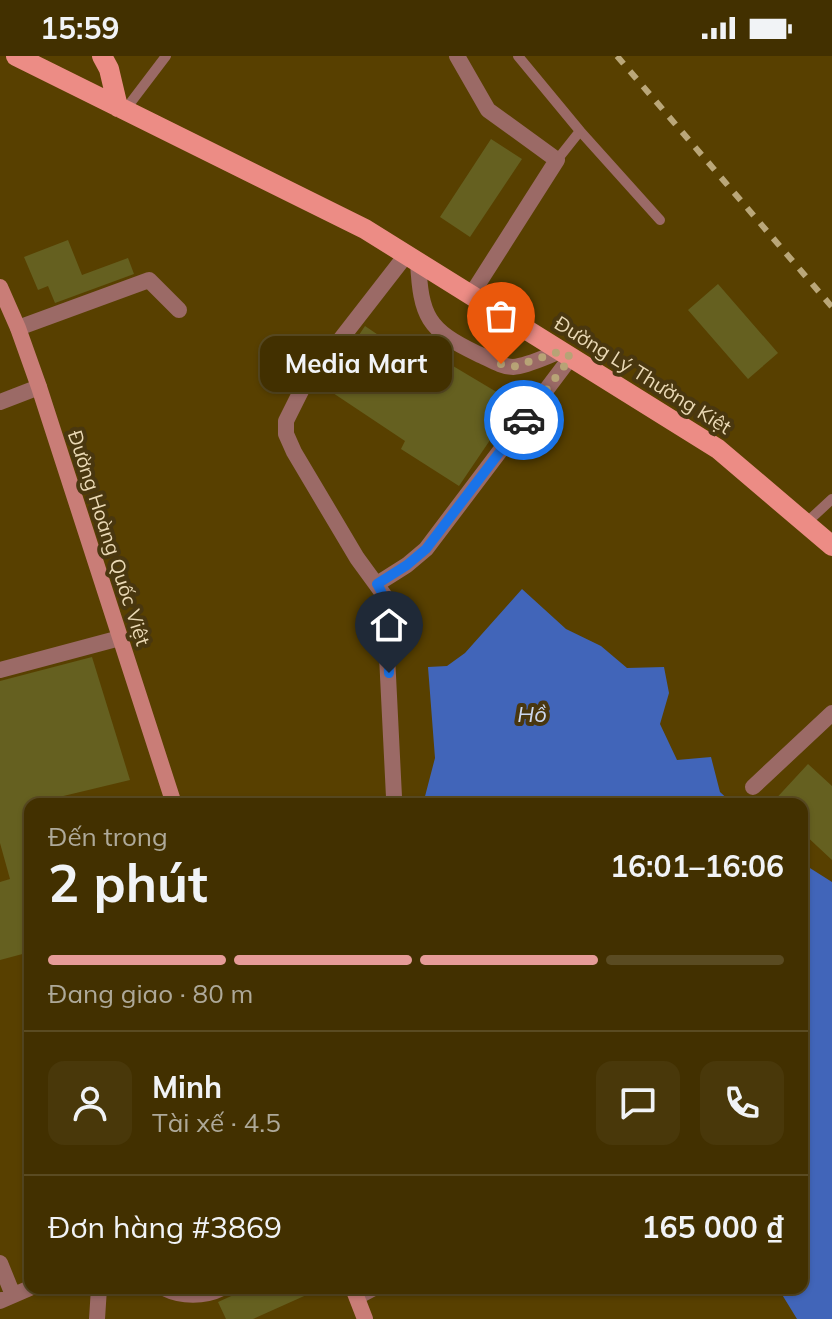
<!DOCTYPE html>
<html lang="vi">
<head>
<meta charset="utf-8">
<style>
	body { margin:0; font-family:Mulish,sans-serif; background:#49380a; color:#f1f3f6; height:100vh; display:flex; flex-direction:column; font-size:30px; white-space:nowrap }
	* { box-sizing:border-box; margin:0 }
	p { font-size:26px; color:#aea999 }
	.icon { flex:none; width:44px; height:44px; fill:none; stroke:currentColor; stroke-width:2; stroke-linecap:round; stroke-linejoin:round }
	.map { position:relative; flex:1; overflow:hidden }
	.panel { position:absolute; left:24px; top:742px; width:784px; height:496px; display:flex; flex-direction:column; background:#423000; border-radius:16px; box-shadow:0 2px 6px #0004,0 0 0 2px #5a4b22 }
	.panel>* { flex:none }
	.pin { position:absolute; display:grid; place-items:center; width:68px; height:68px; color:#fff; margin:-82px -34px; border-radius:50% 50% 50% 0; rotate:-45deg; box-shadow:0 0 8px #0007 }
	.pin .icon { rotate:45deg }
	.courier { position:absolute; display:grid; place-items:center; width:80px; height:80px; margin:-40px; border:6px solid #1a73e8; border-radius:50%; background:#fff; color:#222; box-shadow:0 2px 10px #0007 }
	.bubble { position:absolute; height:56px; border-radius:16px; background:#423000; box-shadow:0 2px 6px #0004,0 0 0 2px #5a4b22; font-size:26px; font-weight:700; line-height:56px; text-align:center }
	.overview em { font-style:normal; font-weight:700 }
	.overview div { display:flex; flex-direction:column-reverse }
	.overview { display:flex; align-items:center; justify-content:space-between; height:136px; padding:0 24px }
	h1 { font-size:52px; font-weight:700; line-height:60px }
	.bar { display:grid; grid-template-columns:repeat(4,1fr); gap:12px 8px; align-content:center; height:96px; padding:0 24px }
	.bar i { height:10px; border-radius:6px; background:#5a4b22 }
	.bar .current { background:#e69b98 }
	.bar p { grid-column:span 4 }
	.line { display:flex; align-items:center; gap:20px; padding:0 24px; border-top:2px solid #5a4b22 }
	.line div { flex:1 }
	.round { display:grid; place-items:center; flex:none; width:84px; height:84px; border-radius:16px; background:#49380a }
	.status { display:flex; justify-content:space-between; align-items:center; height:56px; padding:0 40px; background:#423000; direction:ltr }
	.status svg { height:22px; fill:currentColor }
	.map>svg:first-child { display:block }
	.water { fill:#4165b9 }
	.building { fill:#656020 }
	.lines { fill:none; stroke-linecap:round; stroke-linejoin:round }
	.lane { stroke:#9b6a66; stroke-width:10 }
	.street { stroke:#9b6a66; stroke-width:16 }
	.secondary { stroke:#c97d77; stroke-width:16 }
	.primary { stroke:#ec8c85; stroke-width:20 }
	.rail { stroke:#baa779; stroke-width:6; stroke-dasharray:10 10; stroke-linecap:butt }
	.done { stroke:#b7a376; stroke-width:8; stroke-dasharray:0 14.4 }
	.route { stroke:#1a73e8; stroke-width:10 }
	.labels { text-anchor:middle; stroke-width:8; stroke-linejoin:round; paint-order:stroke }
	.street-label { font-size:20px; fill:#ead9b5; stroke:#49370f }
	.water-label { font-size:22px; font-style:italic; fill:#ccd7ee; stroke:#49370f }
</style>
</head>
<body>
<div class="status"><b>15:59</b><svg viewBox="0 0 49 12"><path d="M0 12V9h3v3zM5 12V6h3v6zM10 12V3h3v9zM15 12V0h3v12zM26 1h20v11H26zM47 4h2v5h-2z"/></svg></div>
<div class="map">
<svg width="832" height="1263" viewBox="0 0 832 1263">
	<rect width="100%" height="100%" fill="#584000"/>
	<path class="water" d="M 522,533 L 566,573 L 601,590 L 627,612 L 664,611 L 669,637 L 660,668 L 677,704 L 711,701 L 720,736 L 733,748 L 423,748 L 435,702 L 428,611 L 447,610 L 465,597 Z
		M 802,807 L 832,826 L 832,1263 L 797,1263 L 778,1232 L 802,1232 Z"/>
	<path class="building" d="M 491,83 L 522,103 L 470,181 L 440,161 Z
		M 68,184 L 82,219 L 128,202 L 134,218 L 55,247 L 48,230 L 38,234 L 24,201 Z
		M 718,228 L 778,297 L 748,323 L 688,254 Z
		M 365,270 L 445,324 L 453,310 L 515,347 L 459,430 L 401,393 L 405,385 L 324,331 Z
		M 92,601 L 130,724 L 30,748 L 30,896 L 0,904 L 0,826 L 10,823 L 0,787 L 0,625 Z
		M 808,708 L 832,730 L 832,804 L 802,776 L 802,748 L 771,748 Z
		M 249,1232 L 322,1232 L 253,1263 L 226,1263 L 218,1246 Z"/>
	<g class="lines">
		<path class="lane" d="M 518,0 L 580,75 L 557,104
			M 125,54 L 166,0
			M 580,75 L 660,164
			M 806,467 L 832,443"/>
		<path class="street" d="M 457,0 L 488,54 L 557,104 L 471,239
			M 418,206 C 421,260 427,274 478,298 C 488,302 501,311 513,311 C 528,310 547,300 561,295
			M 18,272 L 149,224 L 179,254
			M 0,346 L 39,331
			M 377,528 L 407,509 L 426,493 L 571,301
			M 0,614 L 120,582
			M 753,731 L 832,657
			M 394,741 L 384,539 L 357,502 L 294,396 L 286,378 L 286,365 L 302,333 L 406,199
			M 0,1207 L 13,1239
			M 164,1232 C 182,1241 204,1241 222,1232
			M 357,1241 L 374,1232
			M 0,1245 L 30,1232
			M 97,1263 L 99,1232"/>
		<path class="secondary" d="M 0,231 L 18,272 L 39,331 L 174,748
			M 353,1232 L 365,1263"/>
		<path class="primary" d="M 16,0 L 365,173 L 718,393 L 832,490
			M 102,0 L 109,13 L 118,51"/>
		<path class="rail" d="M 617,0 L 832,251"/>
	</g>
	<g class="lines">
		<path class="done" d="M 501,308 L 513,311 L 561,295 L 571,301 L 524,364"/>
		<path class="route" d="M 389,617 C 388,590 393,551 377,528 L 407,509 L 426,493 L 524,364"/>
	</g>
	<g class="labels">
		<g class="street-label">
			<text transform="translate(643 319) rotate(32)" y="7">Đường Lý Thường Kiệt</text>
			<text transform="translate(109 482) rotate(72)" y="7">Đường Hoàng Quốc Việt</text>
		</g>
		<g class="water-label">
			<text x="532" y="666">Hồ</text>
		</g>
	</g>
</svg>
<div class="pin" style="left:501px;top:308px;background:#ea580c"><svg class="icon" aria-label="bag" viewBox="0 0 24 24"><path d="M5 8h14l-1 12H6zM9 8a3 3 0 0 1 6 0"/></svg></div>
<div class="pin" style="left:389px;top:617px;background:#1f2937"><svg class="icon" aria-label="home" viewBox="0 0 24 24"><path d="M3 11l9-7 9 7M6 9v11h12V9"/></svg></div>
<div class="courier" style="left:524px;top:364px"><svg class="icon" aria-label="car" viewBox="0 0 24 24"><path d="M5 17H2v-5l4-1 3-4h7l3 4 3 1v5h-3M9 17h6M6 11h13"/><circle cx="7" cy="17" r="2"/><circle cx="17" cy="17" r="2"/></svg></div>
<div class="bubble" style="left:260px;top:280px;width:192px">Media Mart</div>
<section class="panel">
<div class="overview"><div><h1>2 phút</h1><p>Đến trong</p></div><em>16:01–16:06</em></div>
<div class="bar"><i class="current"></i><i class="current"></i><i class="current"></i><i></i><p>Đang giao · 80 m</p></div>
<div class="line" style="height:144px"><a class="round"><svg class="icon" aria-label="person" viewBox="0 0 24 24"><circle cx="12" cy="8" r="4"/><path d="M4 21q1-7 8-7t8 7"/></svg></a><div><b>Minh</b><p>Tài xế · 4.5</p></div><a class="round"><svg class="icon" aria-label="chat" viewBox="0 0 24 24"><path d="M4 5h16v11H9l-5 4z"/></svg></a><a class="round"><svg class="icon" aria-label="phone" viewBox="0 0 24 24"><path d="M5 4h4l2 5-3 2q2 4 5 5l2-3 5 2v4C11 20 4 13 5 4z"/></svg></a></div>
<div class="line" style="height:104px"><div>Đơn hàng #3869</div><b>165 000 ₫</b></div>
</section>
</div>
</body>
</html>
